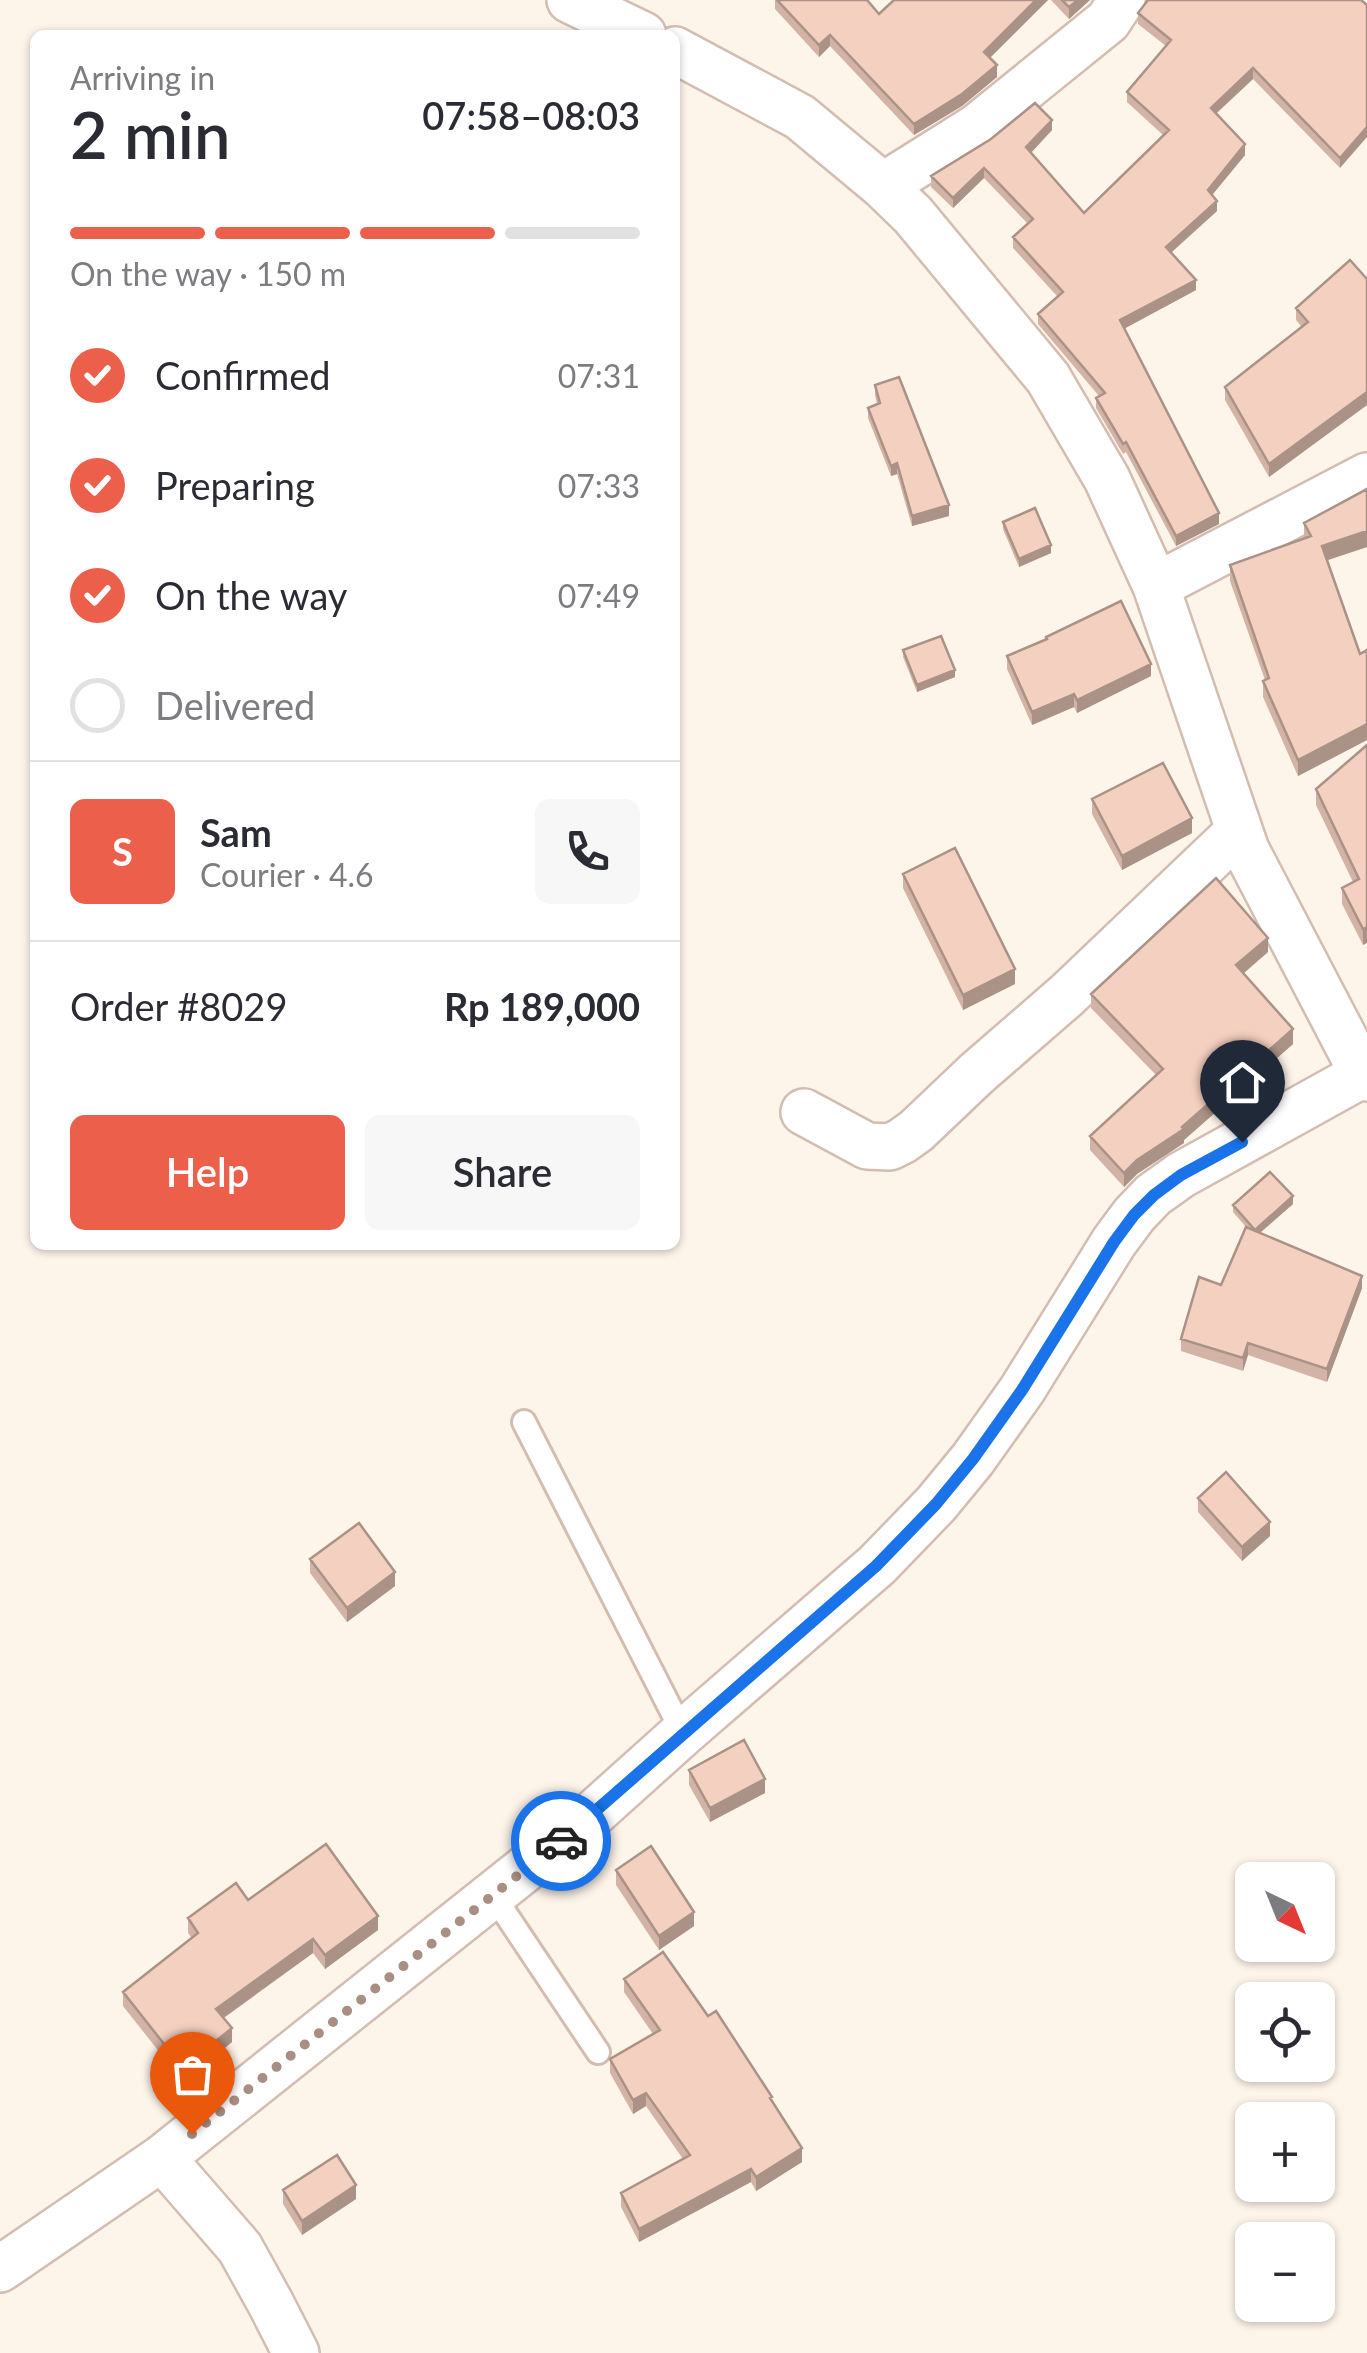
<!DOCTYPE html>
<html lang="en">
<head>
<meta charset="utf-8">
<style>
	body { margin:0; font-family:Lato,sans-serif; background:#f7f7f7; color:#2b2b33; height:100vh; display:flex; flex-direction:column; font-size:38px; white-space:nowrap }
	* { box-sizing:border-box; margin:0 }
	p { font-size:32px; color:#7c7c81 }
	.icon { flex:none; width:55px; height:55px; fill:none; stroke:currentColor; stroke-width:2; stroke-linecap:round; stroke-linejoin:round }
	.map { position:relative; flex:1; overflow:hidden }
	.panel { position:absolute; left:30px; top:30px; width:650px; height:1220px; display:flex; flex-direction:column; background:#fff; border-radius:15px; box-shadow:0 2px 8px #0004 }
	.panel>* { flex:none }
	.needle { width:65px; rotate:137deg }
	.buttons { position:absolute; left:1235px; top:1862px; display:grid; gap:20px }
	.buttons a { display:grid; place-items:center; width:100px; height:100px; border-radius:15px; background:#fff; box-shadow:0 2px 8px #0004; font-size:50px }
	.pin { position:absolute; display:grid; place-items:center; width:85px; height:85px; color:#fff; margin:-102px -42px; border-radius:50% 50% 50% 0; rotate:-45deg; box-shadow:0 0 10px #0007 }
	.pin .icon { rotate:45deg }
	.courier { position:absolute; display:grid; place-items:center; width:100px; height:100px; margin:-50px; border:8px solid #1a73e8; border-radius:50%; background:#fff; color:#222; box-shadow:0 2px 12px #0007 }
	.overview em { font-style:normal; font-weight:600 }
	.overview div { display:flex; flex-direction:column-reverse }
	.overview { display:flex; align-items:center; justify-content:space-between; height:170px; padding:0 40px }
	h1 { font-size:65px; font-weight:600; line-height:75px }
	.bar { display:grid; grid-template-columns:repeat(4,1fr); gap:15px 10px; align-content:center; height:120px; padding:0 40px }
	.bar i { height:12px; border-radius:8px; background:#e1e1e2 }
	.bar .selected { background:#eb5f4b }
	.bar p { grid-column:span 4 }
	.line { display:flex; align-items:center; gap:25px; padding:0 40px; border-top:2px solid #e1e1e2 }
	.line div { flex:1 }
	.round { display:grid; place-items:center; flex:none; width:105px; height:105px; border-radius:15px; background:#f7f7f7 }
	ol { padding:0 40px; list-style:none }
	li { display:flex; align-items:center; gap:30px; height:110px }
	li p { margin-inline-start:auto }
	li .icon { padding:10px; border-radius:50%; background:#eb5f4b; color:#fff; stroke-width:4 }
	li:last-child { color:#7c7c81 }
	li i { width:55px; height:55px; border:5px solid #e1e1e2; border-radius:50% }
	.cta { display:flex; gap:20px; margin-top:auto; padding:20px 40px }
	.cta a { flex:1; height:115px; border-radius:15px; background:#eb5f4b; color:#fff; font-size:40px; font-weight:600; line-height:115px; text-align:center }
	.cta a+a { background:#f7f7f7; color:#2b2b33 }
	.map>svg:first-child { display:block }
	.lines { fill:none; stroke-linecap:round; stroke-linejoin:round }
	.service-casing { stroke:#d3bdb1; stroke-width:28 }
	.minor-casing { stroke:#d3bdb1; stroke-width:50 }
	.service { stroke:#fff; stroke-width:22 }
	.minor { stroke:#fff; stroke-width:45 }
	.wall { fill:#d2b3a5 }
	.shaded-wall { fill:#ab9286 }
	.building { fill:#f4d0c0; stroke:#ab9286; stroke-width:2.5 }
	.done { stroke:#a88e83; stroke-width:10; stroke-dasharray:0 18 }
	.route { stroke:#1a73e8; stroke-width:12 }
</style>
</head>
<body>
<div class="map">
<svg width="1367" height="2353" viewBox="0 0 1367 2353">
	<rect width="100%" height="100%" fill="#fdf4ea"/>
	<g class="lines">
		<g class="service-casing">
			<path id="service" d="M 524,1422 L 683,1733
				M 493,1895 L 598,2052"/>
		</g>
		<g class="minor-casing">
			<path id="minor" d="M 570,0 L 643,35
				M 675,50 L 800,117 L 883,186 L 913,215 L 1048,378 L 1107,479 L 1156,586 L 1246,850 L 1363,1074 L 1367,1078
				M 883,186 L 977,127 L 1108,21 L 1122,0
				M 1156,586 L 1367,476
				M 804,1112 L 867,1146 L 890,1147 L 902,1141 L 916,1131 L 976,1074 L 1067,995 L 1239,831
				M 162,2158 L 240,2248 L 271,2304 L 296,2353
				M 0,2269 L 162,2158 L 584,1822 L 683,1733 L 877,1565 L 936,1504 L 973,1459 L 1022,1390 L 1114,1242 L 1134,1215 L 1153,1195 L 1181,1175 L 1367,1072"/>
		</g>
		<use href="#service" class="service"/>
		<use href="#minor" class="minor"/>
	</g>
	<path class="wall" d="M 775,0 L 867,0 L 879,14 L 894,0 L 1048,0 L 989,58 L 997,77 L 962,106 L 914,135 L 830,46 L 819,57 L 775,9 Z
		M 1051,0 L 1090,0 L 1069,19 Z
		M 1361,0 L 1340,168 L 1253,79 L 1217,113 L 1245,155 L 1212,195 L 1217,211 L 1171,253 L 1196,290 L 1125,328 L 1219,524 L 1176,546 L 1126,452 L 1123,454 L 1096,408 L 1096,398 L 1099,396 L 1038,324 L 1038,314 L 1057,296 L 1013,248 L 1013,237 L 1028,224 L 984,178 L 953,208 L 931,187 L 931,176 L 1052,130 L 1031,153 L 1084,213 L 1163,135 L 1127,102 L 1127,92 L 1166,46 L 1138,24 L 1138,13 Z
		M 1367,279 L 1367,405 L 1269,477 L 1225,400 L 1225,387 L 1302,327 L 1296,320 L 1296,308 Z
		M 875,385 L 949,516 L 912,526 L 897,474 L 891,476 L 868,418 L 868,408 L 877,404 L 875,395 Z
		M 1367,489 L 1367,547 L 1327,560 L 1360,654 L 1367,650 L 1367,740 L 1298,776 L 1263,697 L 1263,681 L 1265,680 L 1230,581 L 1230,565 L 1304,538 L 1304,523 Z
		M 1003,522 L 1051,553 L 1019,567 L 1003,529 Z
		M 1046,637 L 1151,676 L 1077,713 L 1074,707 L 1032,725 L 1007,669 L 1007,656 L 1046,640 Z
		M 903,650 L 955,677 L 917,692 L 903,657 Z
		M 1367,745 L 1363,945 L 1342,904 L 1342,888 L 1353,882 L 1316,805 L 1316,789 Z
		M 1092,799 L 1192,833 L 1122,870 L 1092,814 Z
		M 903,874 L 1015,984 L 963,1010 L 903,888 Z
		M 1268,952 L 1243,973 L 1293,1044 L 1184,1140 L 1184,1143 L 1137,1174 L 1124,1187 L 1090,1150 L 1090,1136 L 1156,1075 L 1091,1008 L 1091,994 Z
		M 1293,1204 L 1260,1233 L 1362,1288 L 1327,1382 L 1248,1355 L 1243,1371 L 1181,1351 L 1181,1339 L 1221,1285 L 1246,1227 L 1233,1212 L 1233,1205 Z
		M 1198,1498 L 1270,1536 L 1242,1561 L 1198,1512 Z
		M 310,1559 L 395,1586 L 347,1622 L 310,1573 Z
		M 689,1770 L 765,1793 L 710,1822 L 689,1785 Z
		M 616,1870 L 694,1926 L 659,1950 L 616,1885 Z
		M 248,1900 L 378,1930 L 325,1969 L 313,1953 L 224,2018 L 232,2042 L 183,2082 L 123,2006 L 123,1992 L 192,1938 L 188,1933 L 188,1918 Z
		M 624,1979 L 708,2016 L 772,2100 L 802,2162 L 756,2191 L 751,2182 L 639,2242 L 621,2207 L 621,2193 L 683,2159 L 646,2106 L 633,2114 L 610,2073 L 610,2059 L 653,2034 L 624,1992 Z
		M 283,2190 L 356,2199 L 302,2235 L 283,2204 Z"/>
	<path class="shaded-wall" d="M 1036,0 L 1048,0 L 984,64 L 984,52 Z
		M 1078,0 L 1090,0 L 1069,19 L 1069,7 Z
		M 830,35 L 830,46 L 819,57 L 819,45 Z
		M 997,65 L 997,77 L 962,106 L 914,135 L 914,124 Z
		M 1253,68 L 1253,79 L 1211,118 L 1211,108 Z
		M 1052,120 L 1052,130 L 1026,158 L 1026,147 Z
		M 1367,127 L 1367,137 L 1340,168 L 1340,158 Z
		M 1245,144 L 1245,155 L 1208,200 L 1208,190 Z
		M 984,168 L 984,178 L 953,208 L 953,198 Z
		M 1217,201 L 1217,211 L 1166,257 L 1166,247 Z
		M 1196,280 L 1196,290 L 1120,331 L 1120,320 Z
		M 1367,392 L 1367,405 L 1269,477 L 1269,464 Z
		M 897,463 L 897,474 L 891,476 L 891,466 Z
		M 949,505 L 949,516 L 912,526 L 912,516 Z
		M 1219,513 L 1219,524 L 1176,546 L 1176,536 Z
		M 1367,531 L 1367,547 L 1322,562 L 1322,546 Z
		M 1051,545 L 1051,553 L 1019,567 L 1019,559 Z
		M 1151,664 L 1151,676 L 1077,713 L 1077,700 Z
		M 955,670 L 955,677 L 917,692 L 917,685 Z
		M 1074,694 L 1074,707 L 1032,725 L 1032,712 Z
		M 1367,724 L 1367,740 L 1298,776 L 1298,760 Z
		M 1192,818 L 1192,833 L 1122,870 L 1122,856 Z
		M 1367,927 L 1367,943 L 1363,945 L 1363,929 Z
		M 1268,938 L 1268,952 L 1236,980 L 1236,965 Z
		M 1015,969 L 1015,984 L 963,1010 L 963,995 Z
		M 1293,1029 L 1293,1044 L 1184,1140 L 1184,1143 L 1137,1174 L 1124,1187 L 1124,1173 L 1137,1160 L 1182,1127 Z
		M 1293,1196 L 1293,1204 L 1255,1237 L 1255,1230 Z
		M 1362,1276 L 1362,1288 L 1327,1382 L 1327,1369 Z
		M 1248,1343 L 1248,1355 L 1243,1371 L 1243,1358 Z
		M 1270,1522 L 1270,1536 L 1242,1561 L 1242,1547 Z
		M 395,1572 L 395,1586 L 347,1622 L 347,1608 Z
		M 765,1779 L 765,1793 L 710,1822 L 710,1808 Z
		M 694,1912 L 694,1926 L 659,1950 L 659,1936 Z
		M 378,1916 L 378,1930 L 325,1969 L 325,1955 Z
		M 313,1939 L 313,1953 L 216,2023 L 216,2009 Z
		M 232,2028 L 232,2042 L 183,2082 L 183,2068 Z
		M 646,2093 L 646,2106 L 633,2114 L 633,2100 Z
		M 802,2148 L 802,2162 L 756,2191 L 756,2177 Z
		M 751,2169 L 751,2182 L 639,2242 L 639,2229 Z
		M 356,2185 L 356,2199 L 302,2235 L 302,2221 Z"/>
	<path class="building" d="M 777,0 L 867,0 L 879,14 L 894,0 L 1036,0 L 984,52 L 997,65 L 962,94 L 914,124 L 830,35 L 819,45 Z
		M 1062,0 L 1078,0 L 1069,7 Z
		M 1148,0 L 1361,0 L 1367,5 L 1367,127 L 1340,158 L 1253,68 L 1211,108 L 1245,144 L 1208,190 L 1217,201 L 1166,247 L 1196,280 L 1120,320 L 1219,513 L 1176,536 L 1126,442 L 1123,444 L 1096,398 L 1105,393 L 1038,314 L 1063,292 L 1013,237 L 1033,219 L 984,168 L 953,198 L 931,176 L 991,139 L 1035,103 L 1052,120 L 1026,147 L 1084,213 L 1169,130 L 1127,92 L 1171,40 L 1138,13 Z
		M 1350,260 L 1367,279 L 1367,392 L 1269,464 L 1225,387 L 1308,322 L 1296,308 Z
		M 899,377 L 949,505 L 912,516 L 897,463 L 891,466 L 868,408 L 880,403 L 875,385 Z
		M 1367,489 L 1367,531 L 1322,546 L 1360,654 L 1367,650 L 1367,724 L 1298,760 L 1263,681 L 1269,678 L 1230,565 L 1311,536 L 1304,523 Z
		M 1035,508 L 1051,545 L 1019,559 L 1003,522 Z
		M 1121,601 L 1151,664 L 1077,700 L 1074,694 L 1032,712 L 1007,656 L 1047,639 L 1046,637 Z
		M 941,636 L 955,670 L 917,685 L 903,650 Z
		M 1367,745 L 1367,927 L 1363,929 L 1342,888 L 1359,879 L 1316,789 Z
		M 1163,763 L 1192,818 L 1122,856 L 1092,799 Z
		M 955,848 L 1015,969 L 963,995 L 903,874 Z
		M 1216,878 L 1268,938 L 1236,965 L 1293,1029 L 1182,1127 L 1184,1129 L 1137,1160 L 1124,1173 L 1090,1136 L 1163,1069 L 1091,994 Z
		M 1270,1172 L 1293,1196 L 1255,1230 L 1233,1205 Z
		M 1246,1227 L 1362,1276 L 1327,1369 L 1248,1343 L 1243,1358 L 1181,1339 L 1199,1277 L 1221,1285 Z
		M 1226,1472 L 1270,1522 L 1242,1547 L 1198,1498 Z
		M 359,1523 L 395,1572 L 347,1608 L 310,1559 Z
		M 744,1740 L 765,1779 L 710,1808 L 689,1770 Z
		M 326,1844 L 378,1916 L 325,1955 L 313,1939 L 216,2009 L 232,2028 L 183,2068 L 123,1992 L 198,1933 L 188,1918 L 236,1883 L 248,1900 Z
		M 651,1846 L 694,1912 L 659,1936 L 616,1870 Z
		M 663,1952 L 708,2016 L 716,2011 L 772,2097 L 770,2098 L 802,2148 L 756,2177 L 751,2169 L 639,2229 L 621,2193 L 690,2155 L 646,2093 L 633,2100 L 610,2059 L 660,2030 L 624,1979 Z
		M 337,2155 L 356,2185 L 302,2221 L 283,2190 Z"/>
	<g class="lines">
		<path class="done" d="M 192,2134 L 561,1841"/>
		<path class="route" d="M 561,1841 L 876,1566 L 936,1504 L 973,1459 L 1022,1390 L 1114,1242 L 1134,1215 L 1154,1195 L 1181,1175 L 1242,1142"/>
	</g>
</svg>
<div class="buttons">
<a><svg class="needle" viewBox="-14 -14 28 28"><path d="M0-13l5 13h-10z" fill="#e53935"/><path d="M0 13l5-13h-10z" fill="#7c7c81"/></svg></a>
<a><svg class="icon" aria-label="locate" viewBox="0 0 24 24"><circle cx="12" cy="12" r="6"/><path d="M12 2v4M12 18v4M2 12h4M18 12h4"/></svg></a>
<a>+</a>
<a>−</a>
</div>
<div class="pin" style="left:192px;top:2134px;background:#ea580c"><svg class="icon" aria-label="bag" viewBox="0 0 24 24"><path d="M5 8h14l-1 12H6zM9 8a3 3 0 0 1 6 0"/></svg></div>
<div class="pin" style="left:1242px;top:1142px;background:#1f2937"><svg class="icon" aria-label="home" viewBox="0 0 24 24"><path d="M3 11l9-7 9 7M6 9v11h12V9"/></svg></div>
<div class="courier" style="left:561px;top:1841px"><svg class="icon" aria-label="car" viewBox="0 0 24 24"><path d="M5 17H2v-5l4-1 3-4h7l3 4 3 1v5h-3M9 17h6M6 11h13"/><circle cx="7" cy="17" r="2"/><circle cx="17" cy="17" r="2"/></svg></div>
<section class="panel">
<div class="overview"><div><h1>2 min</h1><p>Arriving in</p></div><em>07:58–08:03</em></div>
<div class="bar"><i class="selected"></i><i class="selected"></i><i class="selected"></i><i></i><p>On the way · 150 m</p></div>
<ol>
<li><svg class="icon" aria-label="check" viewBox="0 0 24 24"><path d="M5 12l5 5 9-10"/></svg>Confirmed<p>07:31</p></li>
<li><svg class="icon" aria-label="check" viewBox="0 0 24 24"><path d="M5 12l5 5 9-10"/></svg>Preparing<p>07:33</p></li>
<li><svg class="icon" aria-label="check" viewBox="0 0 24 24"><path d="M5 12l5 5 9-10"/></svg>On the way<p>07:49</p></li>
<li><i></i>Delivered</li>
</ol>
<div class="line" style="height:180px"><b class="round" style="background:#eb5f4b;color:#fff">S</b><div><b>Sam</b><p>Courier · 4.6</p></div><a class="round"><svg class="icon" aria-label="phone" viewBox="0 0 24 24"><path d="M5 4h4l2 5-3 2q2 4 5 5l2-3 5 2v4C11 20 4 13 5 4z"/></svg></a></div>
<div class="line" style="height:130px"><div>Order #8029</div><b>Rp 189,000</b></div>
<div class="cta"><a>Help</a><a>Share</a></div>
</section>
</div>
</body>
</html>
